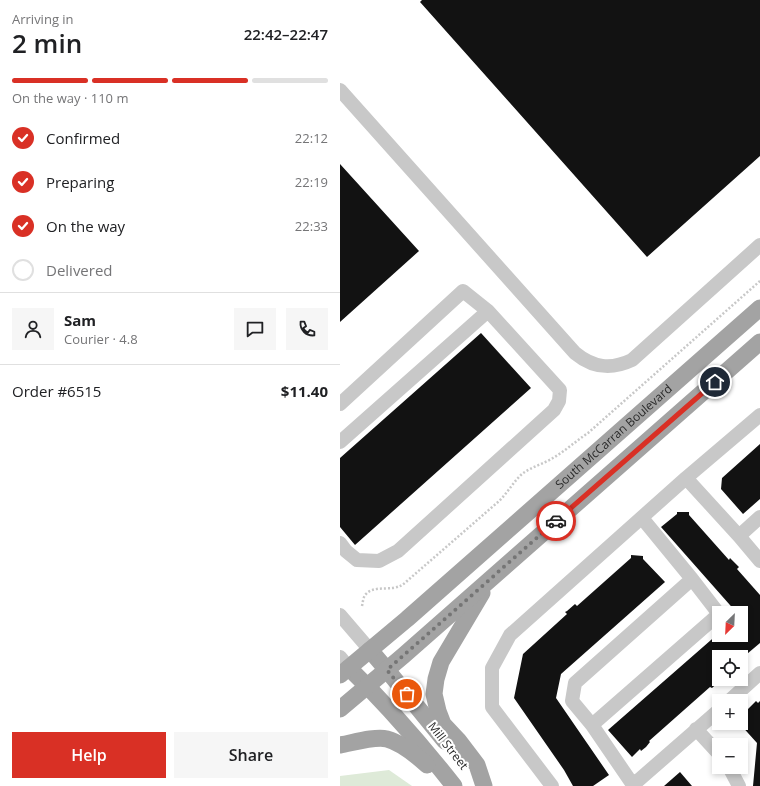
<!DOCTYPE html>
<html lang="en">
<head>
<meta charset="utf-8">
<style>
	body { margin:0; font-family:"Open Sans",sans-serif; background:#f6f6f6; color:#202124; height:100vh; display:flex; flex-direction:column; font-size:15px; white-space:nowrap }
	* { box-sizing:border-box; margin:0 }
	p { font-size:13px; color:#757577 }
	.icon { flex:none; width:22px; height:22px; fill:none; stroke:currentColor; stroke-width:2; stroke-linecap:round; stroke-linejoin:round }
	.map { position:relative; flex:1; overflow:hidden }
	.side { display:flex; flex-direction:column; background:#fff; width:340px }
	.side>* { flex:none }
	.needle { width:26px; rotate:204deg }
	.tools { position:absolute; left:372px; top:606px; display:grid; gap:8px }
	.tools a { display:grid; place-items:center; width:36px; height:36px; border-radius:0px; background:#fff; box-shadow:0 2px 6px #0003; font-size:20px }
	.pin { position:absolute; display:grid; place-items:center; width:34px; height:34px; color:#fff; margin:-17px; border:2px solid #fff; border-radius:50%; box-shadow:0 1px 4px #0007 }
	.courier { position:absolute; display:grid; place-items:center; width:40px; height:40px; margin:-20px; border:3px solid #d93025; border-radius:50%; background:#fff; color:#222; box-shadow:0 1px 5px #0007 }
	.headline em { font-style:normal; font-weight:600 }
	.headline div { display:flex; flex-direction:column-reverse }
	.headline { display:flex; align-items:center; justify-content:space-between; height:68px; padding:0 12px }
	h1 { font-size:26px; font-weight:600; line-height:30px }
	.bar { display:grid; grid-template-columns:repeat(4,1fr); gap:6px 4px; align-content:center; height:48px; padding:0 12px }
	.bar i { height:5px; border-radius:3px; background:#e0e0e0 }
	.bar .active { background:#d93025 }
	.bar p { grid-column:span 4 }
	.line { display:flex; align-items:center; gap:10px; padding:0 12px; border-top:1px solid #e0e0e0 }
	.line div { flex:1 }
	.round { display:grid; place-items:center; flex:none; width:42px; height:42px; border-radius:0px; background:#f6f6f6 }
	ol { padding:0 12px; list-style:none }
	li { display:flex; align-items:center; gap:12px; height:44px }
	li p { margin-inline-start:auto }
	li .icon { padding:4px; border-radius:50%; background:#d93025; color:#fff; stroke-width:4 }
	li:last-child { color:#757577 }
	li i { width:22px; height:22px; border:2px solid #e0e0e0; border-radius:50% }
	.primary-button { display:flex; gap:8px; margin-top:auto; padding:8px 12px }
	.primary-button a { flex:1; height:46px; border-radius:0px; background:#d93025; color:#fff; font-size:16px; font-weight:600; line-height:46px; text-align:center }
	.primary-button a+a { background:#f6f6f6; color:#202124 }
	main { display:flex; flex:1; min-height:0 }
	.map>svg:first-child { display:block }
	.green { fill:#deead8 }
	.building { fill:#121212 }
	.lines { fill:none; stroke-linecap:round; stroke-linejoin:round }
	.path { stroke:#c8c8c8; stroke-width:2.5; stroke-dasharray:2 2; stroke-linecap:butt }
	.minor { stroke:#c8c8c8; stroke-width:14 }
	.major { stroke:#a3a3a3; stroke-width:17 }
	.done { stroke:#757575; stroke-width:4; stroke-dasharray:0 7.2 }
	.route { stroke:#d93025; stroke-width:5 }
	.labels { text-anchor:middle; stroke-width:4; stroke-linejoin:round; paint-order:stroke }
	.street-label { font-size:12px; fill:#2b2b2b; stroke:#fff }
</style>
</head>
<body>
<main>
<section class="side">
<div class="headline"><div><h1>2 min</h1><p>Arriving in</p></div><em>22:42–22:47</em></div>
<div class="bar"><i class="active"></i><i class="active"></i><i class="active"></i><i></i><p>On the way · 110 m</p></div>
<ol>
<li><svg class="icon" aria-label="check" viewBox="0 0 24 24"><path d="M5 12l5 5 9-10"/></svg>Confirmed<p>22:12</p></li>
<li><svg class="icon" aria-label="check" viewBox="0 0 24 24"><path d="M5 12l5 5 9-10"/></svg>Preparing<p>22:19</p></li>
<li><svg class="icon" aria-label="check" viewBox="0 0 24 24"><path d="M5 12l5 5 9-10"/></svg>On the way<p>22:33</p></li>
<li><i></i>Delivered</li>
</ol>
<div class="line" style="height:72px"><a class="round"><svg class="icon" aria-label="person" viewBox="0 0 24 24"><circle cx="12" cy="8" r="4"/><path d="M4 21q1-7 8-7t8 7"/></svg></a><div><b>Sam</b><p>Courier · 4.8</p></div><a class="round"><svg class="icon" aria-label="chat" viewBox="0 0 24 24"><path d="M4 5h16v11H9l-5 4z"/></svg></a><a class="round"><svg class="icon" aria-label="phone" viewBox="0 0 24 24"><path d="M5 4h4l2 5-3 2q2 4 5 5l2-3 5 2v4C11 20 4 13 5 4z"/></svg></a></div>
<div class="line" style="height:52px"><div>Order #6515</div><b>$11.40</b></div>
<div class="primary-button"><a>Help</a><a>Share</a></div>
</section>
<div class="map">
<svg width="420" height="786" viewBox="0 0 420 786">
	<rect width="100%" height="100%" fill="#fff"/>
	<path class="green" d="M 49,770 L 72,786 L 0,786 L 0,776 Z"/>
	<path class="building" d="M 82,0 L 420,0 L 420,156 L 307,257 L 80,2 Z
		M 0,164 L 79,251 L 0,322 Z
		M 141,333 L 191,388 L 15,545 L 0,527 L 0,458 Z
		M 420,444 L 420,499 L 403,514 L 381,489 L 382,478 Z
		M 337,512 L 349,512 L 349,515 L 389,560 L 390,558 L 399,567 L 397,569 L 420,595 L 420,643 L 401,659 L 401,657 L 379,657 L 379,679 L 381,680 L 372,688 L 370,687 L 309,741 L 310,742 L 306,747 L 301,751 L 300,749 L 292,757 L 268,730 L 379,633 L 379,635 L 401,635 L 401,613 L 397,613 L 321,527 L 337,514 Z
		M 291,555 L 303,556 L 303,559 L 325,582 L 221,674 L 216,698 L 269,775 L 253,786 L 233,786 L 224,770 L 174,698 L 183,654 L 227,614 L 225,612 L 227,611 L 235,604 L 237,606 L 291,558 Z
		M 416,701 L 418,703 L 420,701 L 420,786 L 413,786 L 417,743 L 399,723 L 401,723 L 401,718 L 408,711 L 407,710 Z
		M 340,772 L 352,786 L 324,786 Z"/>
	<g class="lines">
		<path class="path" d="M 22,606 C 23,602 23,597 26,594 C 32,587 45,589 53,588 C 59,587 63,585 67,581 L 158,502 C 167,494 173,482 182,474 C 191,467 203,464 213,458 C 225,451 236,441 248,433 L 420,281"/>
		<path class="minor" d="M 0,90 L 235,353 C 253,368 271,370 292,360 L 420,245
			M 0,404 L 123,291 L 148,311 L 220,390 L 219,401 L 214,410 L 58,551 L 39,561 L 17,560 L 6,551 L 0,543
			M 0,442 L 148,311
			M 420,517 L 399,536 L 420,561
			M 302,518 L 352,579
			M 399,536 L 346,478 L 420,415
			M 0,615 L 30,650
			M 0,657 L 9,668
			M 389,701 L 420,673
			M 252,725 L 379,614 L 352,579 L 235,683 L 232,701 L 252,725 L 293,785 L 379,710
			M 356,729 L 379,754
			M 389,767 L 399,786
			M 212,786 L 152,707 L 152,668 L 170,635 L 346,478"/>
		<g class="major">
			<path d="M 142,593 L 101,662 L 96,679 L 94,694 L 98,711 L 103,724 L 118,740 L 137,765 L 144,786"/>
			<path d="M 30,650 L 47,670 L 105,741"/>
			<path d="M 9,668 C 46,704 81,744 114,786"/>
			<path id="s1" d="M 0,675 L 67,619 L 420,308"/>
			<path d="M 0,709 L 63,656 L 420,342"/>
			<path d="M 0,745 C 12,743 35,736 47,739 C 62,743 76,755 87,765"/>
		</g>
	</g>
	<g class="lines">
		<path class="done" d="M 67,694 L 47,670 L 216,521"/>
		<path class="route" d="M 216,521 L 375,382"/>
	</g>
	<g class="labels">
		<g class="street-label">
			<text dy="4" stroke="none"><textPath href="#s1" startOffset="363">South McCarran Boulevard</textPath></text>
			<text transform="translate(108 746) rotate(52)" y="4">Mill Street</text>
		</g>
	</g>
</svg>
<div class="tools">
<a><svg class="needle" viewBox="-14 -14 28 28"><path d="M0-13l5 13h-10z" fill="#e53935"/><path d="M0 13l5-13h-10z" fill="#757577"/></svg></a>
<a><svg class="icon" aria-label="locate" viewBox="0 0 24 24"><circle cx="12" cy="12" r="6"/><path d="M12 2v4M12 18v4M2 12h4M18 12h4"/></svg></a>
<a>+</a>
<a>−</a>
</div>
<div class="pin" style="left:67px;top:694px;background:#ea580c"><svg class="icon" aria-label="bag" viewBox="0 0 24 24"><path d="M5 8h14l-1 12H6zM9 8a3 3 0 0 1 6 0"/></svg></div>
<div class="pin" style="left:375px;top:382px;background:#1f2937"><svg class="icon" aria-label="home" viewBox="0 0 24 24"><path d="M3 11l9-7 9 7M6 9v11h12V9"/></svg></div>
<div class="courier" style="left:216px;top:521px"><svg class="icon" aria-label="car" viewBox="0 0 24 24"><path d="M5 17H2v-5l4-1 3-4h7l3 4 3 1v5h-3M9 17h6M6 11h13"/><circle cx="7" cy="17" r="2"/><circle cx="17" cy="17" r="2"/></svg></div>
</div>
</main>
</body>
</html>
